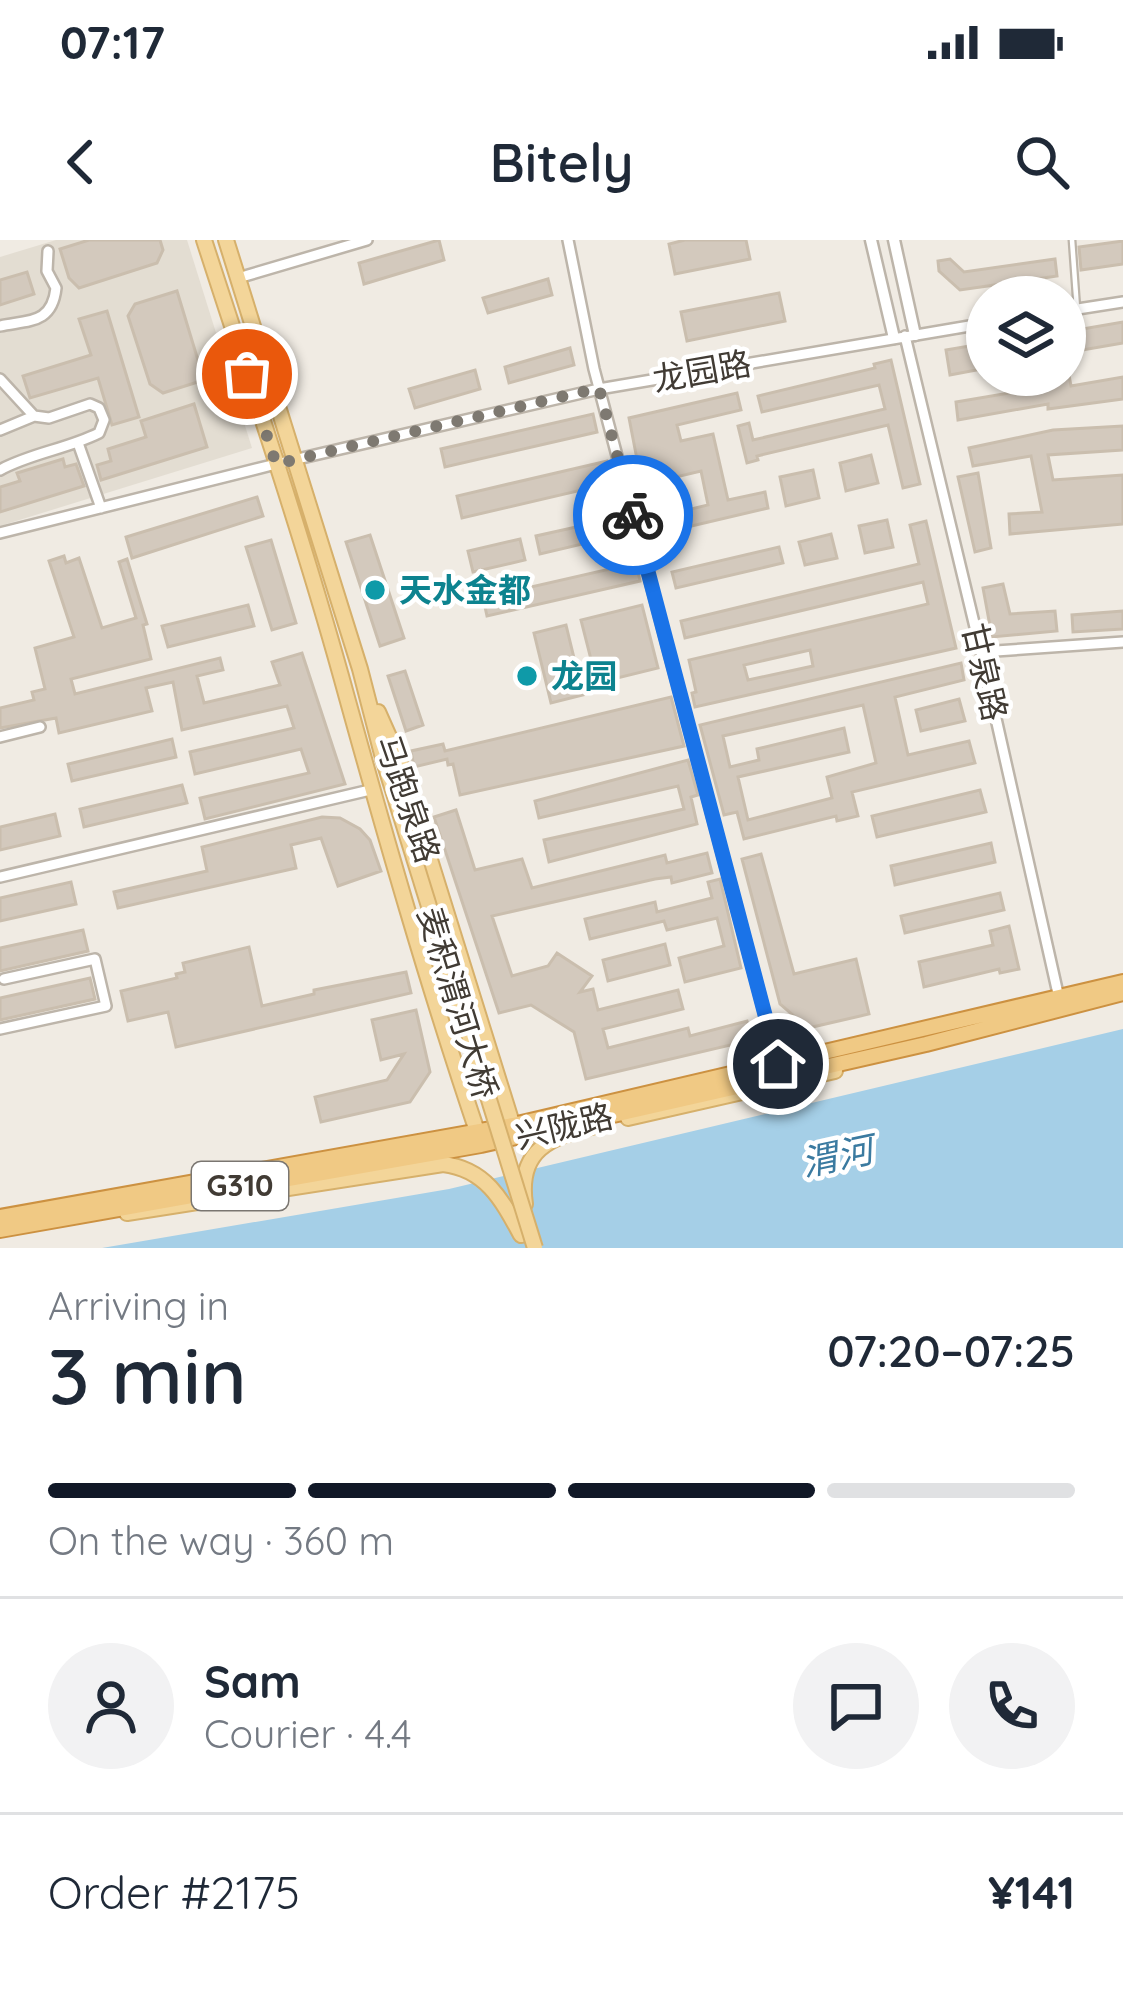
<!DOCTYPE html>
<html lang="en">
<head>
<meta charset="utf-8">
<style>
	body { margin:0; font-family:Quicksand,"Noto Sans SC",sans-serif; background:#f2f2f3; color:#1f2937; height:100vh; display:flex; flex-direction:column; font-size:45px; white-space:nowrap }
	* { box-sizing:border-box; margin:0 }
	p { font-size:39px; color:#747a83 }
	.icon { flex:none; width:66px; height:66px; fill:none; stroke:currentColor; stroke-width:2; stroke-linecap:round; stroke-linejoin:round }
	.map { position:relative; height:1008px; overflow:hidden }
	.drawer { display:flex; flex-direction:column; background:#fff; flex:1 }
	.drawer>* { flex:none }
	.tools { position:absolute; left:966px; top:36px; display:grid; gap:24px }
	.tools a { display:grid; place-items:center; width:120px; height:120px; border-radius:50%; background:#fff; box-shadow:0 3px 9px #0004; font-size:60px }
	.pin { position:absolute; display:grid; place-items:center; width:102px; height:102px; color:#fff; margin:-51px; border:6px solid #fff; border-radius:50%; box-shadow:0 3px 12px #0007 }
	.courier { position:absolute; display:grid; place-items:center; width:120px; height:120px; margin:-60px; border:9px solid #1a73e8; border-radius:50%; background:#fff; color:#222; box-shadow:0 3px 15px #0007 }
	.overview em { font-style:normal; font-weight:600 }
	.overview div { display:flex; flex-direction:column-reverse }
	.overview { display:flex; align-items:center; justify-content:space-between; height:204px; padding:0 48px }
	h1 { font-size:78px; font-weight:600; line-height:90px }
	.bar { display:grid; grid-template-columns:repeat(4,1fr); gap:18px 12px; align-content:center; height:144px; padding:0 48px }
	.bar i { height:15px; border-radius:9px; background:#e0e1e3 }
	.bar .selected { background:#111827 }
	.bar p { grid-column:span 4 }
	.line { display:flex; align-items:center; gap:30px; padding:0 48px; border-top:3px solid #e0e1e3 }
	.line div { flex:1 }
	.round { display:grid; place-items:center; flex:none; width:126px; height:126px; border-radius:63px; background:#f2f2f3 }
	.status { display:flex; justify-content:space-between; align-items:center; height:84px; padding:0 60px; background:#fff; direction:ltr }
	.status svg { height:33px; fill:currentColor }
	header { display:flex; justify-content:space-between; align-items:center; height:156px; padding:0 48px; background:#fff; font-size:54px; font-weight:600 }
	.map>svg:first-child { display:block }
	.residential { fill:#e3ddd2 }
	.water { fill:#a5cfe7 }
	.building { fill:#d3c9bd; stroke:#cabeae; stroke-width:3; fill-rule:evenodd }
	.lines { fill:none; stroke-linecap:round; stroke-linejoin:round }
	.service-casing { stroke:#bdb5aa; stroke-width:9 }
	.minor-casing { stroke:#bdb5aa; stroke-width:14 }
	.tertiary-casing { stroke:#bdb5aa; stroke-width:15 }
	.primary-casing { stroke:#d6b06b; stroke-width:18 }
	.trunk-casing { stroke:#cc9141; stroke-width:18 }
	.service { stroke:#fff; stroke-width:4.5 }
	.minor { stroke:#fff; stroke-width:9 }
	.tertiary { stroke:#fff; stroke-width:10 }
	.primary { stroke:#f3d599; stroke-width:14 }
	.trunk { stroke:#f0c984; stroke-width:14 }
	.primary-bridge-casing { stroke:#d6b06b; stroke-width:18; stroke-linecap:butt }
	.primary-bridge { stroke:#f3d599; stroke-width:14 }
	.done { stroke:#7e7971; stroke-width:12; stroke-dasharray:0 21.6 }
	.route { stroke:#1a73e8; stroke-width:15 }
	.culture-dot { fill:#0f9aa8; stroke:#fff; stroke-width:4.5 }
	.labels { text-anchor:middle; stroke-width:9; stroke-linejoin:round; paint-order:stroke }
	.shield { fill:#fff; stroke:#7a7671; stroke-width:3 }
	.shield-label { font-size:30px; font-weight:bold; fill:#413b34 }
	.street-label { font-size:33px; fill:#413b34; stroke:#fff }
	.culture-label { font-size:33px; font-weight:bold; fill:#0d838f; stroke:#fff; text-anchor:start }
	.water-label { font-size:36px; font-style:italic; fill:#3a7aa0; stroke:#fff }
</style>
</head>
<body>
<div class="status"><b>07:17</b><svg viewBox="0 0 49 12"><path d="M0 12V9h3v3zM5 12V6h3v6zM10 12V3h3v9zM15 12V0h3v12zM26 1h20v11H26zM47 4h2v5h-2z"/></svg></div>
<header><svg class="icon" aria-label="back" viewBox="0 0 24 24"><path d="M15 5l-7 7 7 7"/></svg>Bitely<svg class="icon" aria-label="search" viewBox="0 0 24 24"><circle cx="10" cy="10" r="6"/><path d="M15 15l6 6"/></svg></header>
<div class="map">
<svg width="1123" height="1008" viewBox="0 0 1123 1008">
	<rect width="100%" height="100%" fill="#f0ebe3"/>
	<path class="residential" d="M 56,0 L 187,0 L 252,208 L 0,286 L 0,17 Z"/>
	<path class="water" d="M 1123,789 L 1123,1008 L 102,1008 L 449,949 Z"/>
	<path class="building" d="M 89,0 L 160,0 L 163,10 L 157,23 L 79,48 L 69,38 L 60,9 Z
		M 439,0 L 444,20 L 364,44 L 359,23 Z
		M 746,0 L 750,19 L 675,34 L 669,4 L 685,0 Z
		M 1123,1 L 1123,24 L 1081,30 L 1079,7 Z
		M 950,19 L 964,32 L 1055,19 L 1057,36 L 960,50 L 939,31 L 938,21 Z
		M 27,32 L 34,54 L 0,65 L 0,40 Z
		M 548,39 L 552,55 L 488,73 L 483,58 Z
		M 177,51 L 204,140 L 163,153 L 150,144 L 128,76 L 135,64 Z
		M 779,53 L 785,81 L 687,101 L 681,72 Z
		M 107,71 L 139,177 L 112,185 L 98,138 L 30,158 L 23,136 L 91,115 L 79,79 Z
		M 1123,82 L 1123,103 L 1065,113 L 1065,92 Z
		M 987,103 L 987,128 L 950,135 L 946,110 Z
		M 570,108 L 574,125 L 509,143 L 505,127 Z
		M 891,120 L 920,244 L 903,248 L 888,185 L 757,216 L 758,220 L 747,223 L 738,186 L 749,183 L 753,200 L 885,169 L 879,145 L 762,172 L 758,156 L 875,128 L 874,124 Z
		M 475,130 L 480,149 L 415,168 L 409,149 Z
		M 1043,135 L 1069,135 L 1071,146 L 1123,137 L 1123,159 L 1048,169 L 1048,164 L 958,180 L 956,162 L 1045,147 Z
		M 737,153 L 741,170 L 677,185 L 681,201 L 713,194 L 728,260 L 765,252 L 768,268 L 662,293 L 658,277 L 708,265 L 701,231 L 642,245 L 629,178 Z
		M 194,164 L 207,207 L 101,240 L 97,225 L 111,221 L 108,209 L 146,197 L 141,181 Z
		M 593,174 L 597,192 L 445,227 L 441,209 Z
		M 1123,186 L 1123,210 L 1048,215 L 1053,240 L 1123,235 L 1123,284 L 1010,294 L 1009,274 L 1042,272 L 1031,216 L 973,226 L 969,208 L 1053,190 Z
		M 871,215 L 878,243 L 846,251 L 840,223 Z
		M 63,219 L 65,227 L 76,224 L 84,246 L 0,272 L 0,247 L 20,241 L 17,233 Z
		M 607,221 L 612,243 L 462,278 L 457,256 Z
		M 813,230 L 819,258 L 786,266 L 780,237 Z
		M 978,233 L 991,308 L 975,312 L 958,237 Z
		M 257,257 L 263,276 L 132,318 L 126,297 Z
		M 621,277 L 625,294 L 540,314 L 536,296 Z
		M 887,280 L 893,307 L 865,313 L 859,286 Z
		M 926,281 L 956,408 L 695,467 L 692,453 L 696,452 L 689,420 L 928,364 L 923,342 L 685,398 L 681,381 L 919,324 L 910,285 ZM 810,410 L 813,426 L 748,440 L 744,425 Z
		M 831,294 L 837,318 L 805,325 L 799,302 Z
		M 370,295 L 404,398 L 380,406 L 346,302 Z
		M 520,299 L 525,320 L 473,332 L 468,311 Z
		M 271,300 L 296,383 L 272,390 L 246,307 Z
		M 779,307 L 783,323 L 676,348 L 672,332 Z
		M 64,316 L 66,323 L 79,318 L 102,388 L 136,378 L 119,322 L 127,319 L 147,384 L 143,385 L 151,419 L 71,439 L 75,454 L 220,418 L 223,430 L 197,436 L 204,463 L 280,445 L 272,422 L 302,413 L 345,544 L 205,579 L 200,558 L 309,533 L 301,509 L 195,534 L 190,512 L 294,488 L 287,466 L 182,490 L 173,442 L 146,448 L 152,471 L 59,493 L 56,478 L 0,488 L 0,468 L 34,460 L 32,452 L 45,449 L 35,408 L 74,397 L 49,321 Z
		M 636,323 L 640,341 L 487,376 L 483,358 Z
		M 1003,344 L 1010,374 L 1055,371 L 1057,391 L 992,397 L 983,348 Z
		M 248,365 L 254,386 L 168,407 L 162,386 Z
		M 642,365 L 658,428 L 597,443 L 581,380 Z
		M 1123,371 L 1123,389 L 1073,392 L 1072,375 Z
		M 566,385 L 583,455 L 551,463 L 534,393 Z
		M 961,423 L 964,440 L 895,457 L 908,515 L 969,501 L 975,523 L 852,552 L 858,576 L 837,581 L 836,576 L 744,599 L 737,572 L 724,575 L 700,485 ZM 863,465 L 876,523 L 827,537 L 832,558 L 748,580 L 738,537 L 849,512 L 844,488 L 757,509 L 759,520 L 730,527 L 723,496 Z
		M 405,431 L 423,485 L 406,491 L 388,436 Z
		M 671,457 L 684,506 L 460,555 L 453,524 L 448,525 L 447,519 L 414,527 L 411,511 L 443,504 L 445,511 Z
		M 959,459 L 965,481 L 921,491 L 916,470 Z
		M 172,499 L 176,517 L 72,541 L 68,524 Z
		M 688,520 L 698,555 L 691,557 L 697,584 L 549,622 L 544,600 L 684,569 L 678,546 L 539,578 L 535,561 Z
		M 182,545 L 187,563 L 84,587 L 80,569 Z
		M 980,550 L 986,572 L 877,597 L 872,576 Z
		M 456,570 L 475,630 L 522,619 L 532,648 L 665,615 L 667,623 L 707,613 L 712,633 L 672,643 L 671,637 L 655,639 L 492,676 L 512,736 L 548,726 L 557,713 L 592,736 L 580,752 L 593,749 L 598,770 L 678,750 L 683,769 L 603,789 L 608,808 L 688,788 L 690,796 L 747,781 L 752,800 L 586,839 L 574,792 L 531,765 L 499,773 L 434,577 Z
		M 55,574 L 60,596 L 0,610 L 0,587 Z
		M 322,577 L 340,578 L 360,589 L 370,600 L 381,631 L 338,646 L 321,598 L 291,605 L 296,628 L 118,668 L 114,652 L 207,631 L 202,607 Z
		M 991,603 L 995,622 L 895,645 L 891,626 Z
		M 761,614 L 794,734 L 856,719 L 869,774 L 808,788 L 780,764 L 742,619 Z
		M 720,639 L 741,728 L 685,742 L 679,718 L 724,706 L 717,678 L 667,690 L 664,681 L 590,699 L 585,679 L 655,662 L 657,672 L 712,658 L 708,642 Z
		M 71,642 L 76,664 L 0,681 L 0,658 Z
		M 1000,653 L 1004,670 L 905,693 L 901,676 Z
		M 1009,686 L 1019,729 L 1000,733 L 999,729 L 924,747 L 919,722 L 993,705 L 990,691 Z
		M 83,690 L 88,711 L 0,731 L 0,708 Z
		M 665,704 L 670,725 L 608,741 L 603,720 Z
		M 249,707 L 262,766 L 314,754 L 314,750 L 406,732 L 411,753 L 176,807 L 168,772 L 128,781 L 121,751 L 177,738 L 176,734 L 185,732 L 183,723 Z
		M 90,738 L 95,759 L 0,780 L 0,758 Z
		M 416,770 L 430,832 L 410,862 L 321,882 L 315,857 L 387,840 L 404,814 L 381,820 L 372,780 Z"/>
	<g class="lines">
		<g class="service-casing">
			<path id="service" d="M 1072,0 L 1077,69"/>
		</g>
		<g class="minor-casing">
			<path id="minor" d="M 568,0 L 594,129 L 778,824
				M 238,38 L 367,0
				M 1065,71 L 1123,62
				M 0,86 C 29,80 52,84 56,48 L 47,31 L 48,11
				M 905,96 L 981,412 L 1059,758
				M 0,139 L 34,176 L 49,178 L 90,164 L 99,168 L 104,180 L 99,193 C 67,209 31,213 0,230
				M 0,190 L 34,176
				M 78,203 L 101,268
				M 0,293 L 276,224 L 599,149 L 987,83
				M 981,412 L 1123,402
				M 0,497 L 40,487
				M 0,637 L 370,550
				M 0,789 L 106,766 L 95,719 L 4,739"/>
		</g>
		<g class="tertiary-casing">
			<path id="tertiary" d="M 871,0 L 894,98
				M 894,0 L 915,95"/>
		</g>
		<g class="primary-casing">
			<path id="primary" d="M 204,0 C 251,145 300,289 341,436 C 384,592 428,747 480,900
				M 226,0 L 360,429 L 383,518
				M 378,472 L 398,517 L 516,896
				M 628,878 L 835,831
				M 525,964 C 517,910 550,897 595,886
				M 127,973 L 443,924 C 486,929 502,960 521,995"/>
		</g>
		<g class="trunk-casing">
			<path id="trunk" d="M 0,977 L 513,885 L 1123,742
				M 0,990 L 481,905 L 926,804 L 1123,753"/>
		</g>
		<use href="#service" class="service"/>
		<use href="#minor" class="minor"/>
		<use href="#tertiary" class="tertiary"/>
		<use href="#primary" class="primary"/>
		<use href="#trunk" class="trunk"/>
		<g class="primary-bridge-casing">
			<path id="primary-bridge" d="M 383,518 L 535,1008"/>
		</g>
		<use href="#primary-bridge" class="primary-bridge"/>
	</g>
	<g class="lines">
		<path class="done" d="M 247,134 L 276,224 L 599,148 L 633,275"/>
		<path class="route" d="M 633,275 L 778,824"/>
	</g>
	<g class="culture-dot">
		<circle cx="375" cy="350" r="12"/>
		<circle cx="527" cy="436" r="12"/>
	</g>
	<g class="labels">
		<rect class="shield" x="192" y="922" width="96" height="48" rx="9"/>
		<g class="shield-label">
			<text x="240" y="956">G310</text>
		</g>
		<g class="street-label">
			<text transform="translate(702 131) rotate(-10)" y="12">龙园路</text>
			<text transform="translate(985 432) rotate(77)" y="12">甘泉路</text>
			<text transform="translate(408 559) rotate(71)" y="12">马跑泉路</text>
			<text transform="translate(458 763) rotate(73)" y="12">麦积渭河大桥</text>
			<text transform="translate(564 886) rotate(-13)" y="12">兴陇路</text>
		</g>
		<g class="culture-label">
			<text x="399" y="362">天水金都</text>
			<text x="551" y="448">龙园</text>
		</g>
		<g class="water-label">
			<text transform="translate(837 916) rotate(-12)" y="13">渭河</text>
		</g>
	</g>
</svg>
<div class="tools">
<a><svg class="icon" aria-label="layers" viewBox="0 0 24 24"><path d="M12 4l9 5-9 5-9-5zM3 14l9 5 9-5"/></svg></a>
</div>
<div class="pin" style="left:247px;top:134px;background:#ea580c"><svg class="icon" aria-label="bag" viewBox="0 0 24 24"><path d="M5 8h14l-1 12H6zM9 8a3 3 0 0 1 6 0"/></svg></div>
<div class="pin" style="left:778px;top:824px;background:#1f2937"><svg class="icon" aria-label="home" viewBox="0 0 24 24"><path d="M3 11l9-7 9 7M6 9v11h12V9"/></svg></div>
<div class="courier" style="left:633px;top:275px"><svg class="icon" aria-label="bike" viewBox="0 0 24 24"><circle cx="6" cy="16" r="4"/><circle cx="18" cy="16" r="4"/><path d="M6 16l4-8h5l3 8M10 8l3 8H6M13 5h3"/></svg></div>
</div>
<section class="drawer">
<div class="overview"><div><h1>3 min</h1><p>Arriving in</p></div><em>07:20–07:25</em></div>
<div class="bar"><i class="selected"></i><i class="selected"></i><i class="selected"></i><i></i><p>On the way · 360 m</p></div>
<div class="line" style="height:216px"><a class="round"><svg class="icon" aria-label="person" viewBox="0 0 24 24"><circle cx="12" cy="8" r="4"/><path d="M4 21q1-7 8-7t8 7"/></svg></a><div><b>Sam</b><p>Courier · 4.4</p></div><a class="round"><svg class="icon" aria-label="chat" viewBox="0 0 24 24"><path d="M4 5h16v11H9l-5 4z"/></svg></a><a class="round"><svg class="icon" aria-label="phone" viewBox="0 0 24 24"><path d="M5 4h4l2 5-3 2q2 4 5 5l2-3 5 2v4C11 20 4 13 5 4z"/></svg></a></div>
<div class="line" style="height:156px"><div>Order #2175</div><b>¥141</b></div>
</section>
</body>
</html>
